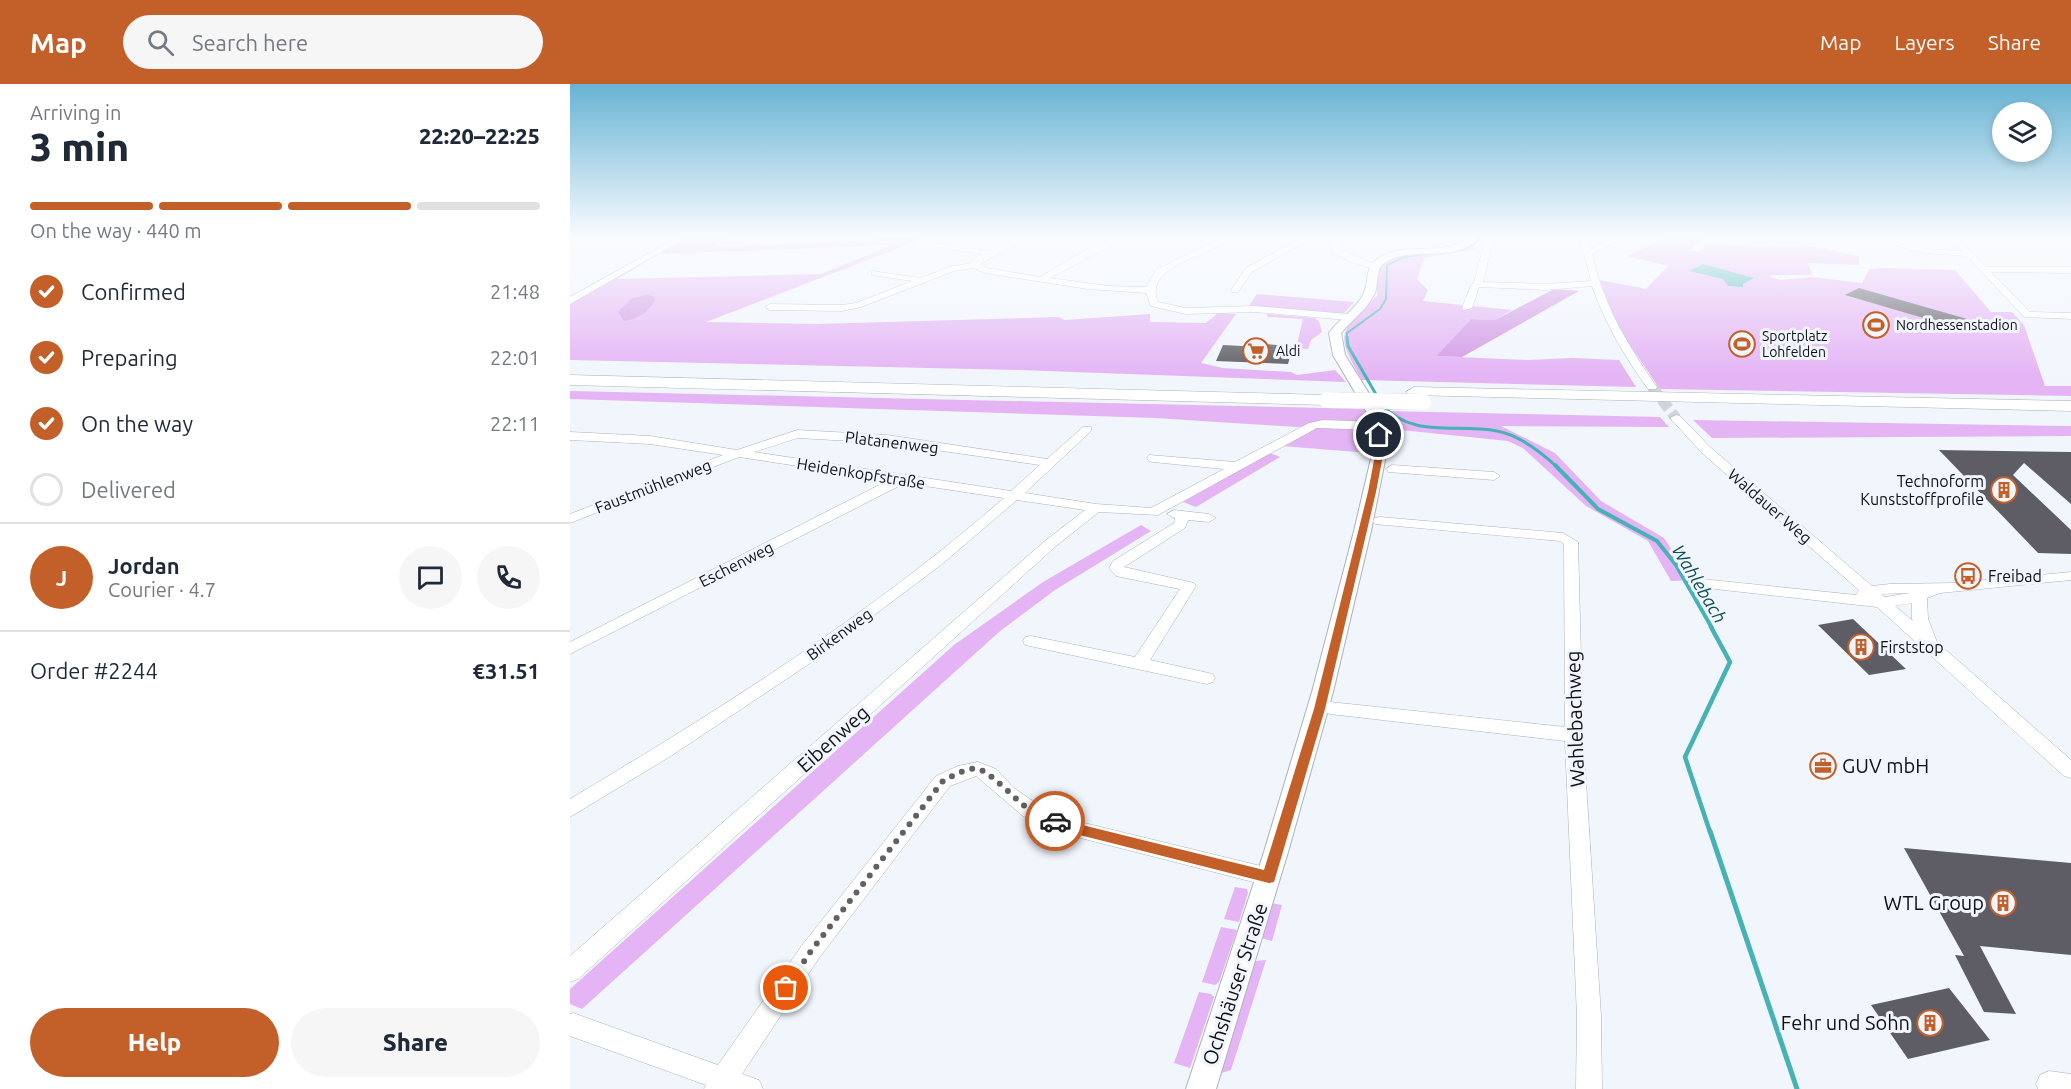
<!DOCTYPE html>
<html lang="en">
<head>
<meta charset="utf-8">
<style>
	body { margin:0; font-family:Ubuntu,sans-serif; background:#f6f6f7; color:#1f2937; height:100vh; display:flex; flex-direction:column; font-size:22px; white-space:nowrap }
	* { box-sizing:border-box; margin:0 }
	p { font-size:20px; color:#747a83 }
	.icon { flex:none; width:33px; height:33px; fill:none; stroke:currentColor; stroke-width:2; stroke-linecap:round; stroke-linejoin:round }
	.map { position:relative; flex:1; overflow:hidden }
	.side { display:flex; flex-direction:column; background:#fff; width:570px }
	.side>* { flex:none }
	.buttons { position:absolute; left:1422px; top:18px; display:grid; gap:12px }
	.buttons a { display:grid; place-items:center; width:60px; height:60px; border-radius:50%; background:#fff; box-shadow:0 3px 9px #0003; font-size:30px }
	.pin { position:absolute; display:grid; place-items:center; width:51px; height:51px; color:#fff; margin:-26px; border:3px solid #fff; border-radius:50%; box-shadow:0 2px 6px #0007 }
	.courier { position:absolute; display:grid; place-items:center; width:60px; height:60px; margin:-30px; border:4px solid #c35f28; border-radius:50%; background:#fff; color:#222; box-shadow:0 2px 8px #0007 }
	.headline em { font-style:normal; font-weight:800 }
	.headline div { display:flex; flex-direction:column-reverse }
	.headline { display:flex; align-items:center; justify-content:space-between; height:102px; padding:0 30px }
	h1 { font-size:39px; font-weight:800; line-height:45px }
	.bar { display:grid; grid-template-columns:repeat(4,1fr); gap:9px 6px; align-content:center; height:72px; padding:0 30px }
	.bar i { height:8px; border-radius:4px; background:#e0e1e3 }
	.bar .selected { background:#c35f28 }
	.bar p { grid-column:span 4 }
	.line { display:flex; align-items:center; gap:15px; padding:0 30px; border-top:2px solid #e0e1e3 }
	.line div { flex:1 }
	.round { display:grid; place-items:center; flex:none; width:63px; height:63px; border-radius:32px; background:#f6f6f7 }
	ol { padding:0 30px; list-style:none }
	li { display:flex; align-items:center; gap:18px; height:66px }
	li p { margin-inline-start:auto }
	li .icon { padding:6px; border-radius:50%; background:#c35f28; color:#fff; stroke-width:4 }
	li:last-child { color:#747a83 }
	li i { width:33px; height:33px; border:3px solid #e0e1e3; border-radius:50% }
	.primary-button { display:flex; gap:12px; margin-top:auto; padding:12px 30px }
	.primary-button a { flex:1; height:69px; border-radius:36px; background:#c35f28; color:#fff; font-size:24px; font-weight:800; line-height:69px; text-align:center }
	.primary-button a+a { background:#f6f6f7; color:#1f2937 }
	header { display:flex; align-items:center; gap:36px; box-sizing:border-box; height:84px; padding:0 30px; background:#c35f28; color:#fff }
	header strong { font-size:28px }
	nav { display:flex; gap:33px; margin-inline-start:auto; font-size:21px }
	.search { width:420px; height:54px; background:#f6f6f7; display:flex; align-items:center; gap:15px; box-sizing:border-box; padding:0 21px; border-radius:33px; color:#747a83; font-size:22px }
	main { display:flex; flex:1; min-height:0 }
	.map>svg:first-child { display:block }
	.green { fill:#e4b4f5; fill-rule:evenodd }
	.forest { fill:#d299e5 }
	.water { fill:#47b2b6 }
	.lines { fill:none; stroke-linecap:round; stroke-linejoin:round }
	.stream-far4 { stroke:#47b2b6; stroke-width:2 }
	.stream-far3 { stroke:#47b2b6; stroke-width:3 }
	.stream-far2 { stroke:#47b2b6; stroke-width:4 }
	.stream-far1 { stroke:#47b2b6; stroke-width:4.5 }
	.stream { stroke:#47b2b6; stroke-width:5 }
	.building { fill:#5e5d65 }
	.minor-tunnel { stroke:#cfd4da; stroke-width:11; stroke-dasharray:11 5; stroke-linecap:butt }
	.minor-casing { stroke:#adb1b8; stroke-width:1 }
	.major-casing { stroke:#adb1b8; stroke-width:2 }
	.highway-casing { stroke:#adb1b8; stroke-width:1 }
	.minor { fill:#fff; fill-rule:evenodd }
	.major { fill:#fff; fill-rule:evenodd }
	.highway { fill:#fff; fill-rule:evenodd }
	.highway-bridge-casing { stroke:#adb1b8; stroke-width:16; stroke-linecap:butt }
	.highway-bridge { stroke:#fff; stroke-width:16 }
	.route { fill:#c35f28 }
	.done { stroke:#5f6166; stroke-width:6; stroke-dasharray:0 10.8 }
	.labels { text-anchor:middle; stroke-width:6; stroke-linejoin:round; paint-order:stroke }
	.far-poi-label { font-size:14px; fill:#101114; stroke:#f1f6fd; text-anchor:start }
	.street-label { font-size:16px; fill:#101114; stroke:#f1f6fd }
	.poi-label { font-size:16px; fill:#101114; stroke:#f1f6fd; text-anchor:start }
	.water-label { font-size:18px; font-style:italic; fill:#0e4e51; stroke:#f1f6fd }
	.near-street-label { font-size:20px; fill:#101114; stroke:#f1f6fd }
	.near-poi-label { font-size:20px; fill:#101114; stroke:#f1f6fd; text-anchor:end }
</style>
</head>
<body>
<header>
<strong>Map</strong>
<div class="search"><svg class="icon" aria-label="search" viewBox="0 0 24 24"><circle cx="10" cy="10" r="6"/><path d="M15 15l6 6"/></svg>Search here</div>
<nav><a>Map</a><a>Layers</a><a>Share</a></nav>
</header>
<main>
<section class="side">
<div class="headline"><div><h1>3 min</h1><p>Arriving in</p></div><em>22:20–22:25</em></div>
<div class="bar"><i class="selected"></i><i class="selected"></i><i class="selected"></i><i></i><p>On the way · 440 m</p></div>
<ol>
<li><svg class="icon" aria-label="check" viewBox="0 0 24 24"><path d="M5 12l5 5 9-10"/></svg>Confirmed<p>21:48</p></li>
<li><svg class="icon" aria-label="check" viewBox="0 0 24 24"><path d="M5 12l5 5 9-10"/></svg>Preparing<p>22:01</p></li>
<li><svg class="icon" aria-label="check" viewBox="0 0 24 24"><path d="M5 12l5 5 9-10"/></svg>On the way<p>22:11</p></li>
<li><i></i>Delivered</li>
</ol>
<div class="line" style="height:108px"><b class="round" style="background:#c35f28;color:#fff">J</b><div><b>Jordan</b><p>Courier · 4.7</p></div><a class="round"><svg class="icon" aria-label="chat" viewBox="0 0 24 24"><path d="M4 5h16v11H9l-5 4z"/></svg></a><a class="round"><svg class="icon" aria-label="phone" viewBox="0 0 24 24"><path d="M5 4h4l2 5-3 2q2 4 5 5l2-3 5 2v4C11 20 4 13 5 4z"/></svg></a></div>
<div class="line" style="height:78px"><div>Order #2244</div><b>€31.51</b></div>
<div class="primary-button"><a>Help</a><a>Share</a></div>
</section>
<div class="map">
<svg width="1501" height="1005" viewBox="0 0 1501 1005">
	<rect width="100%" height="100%" fill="#f1f6fd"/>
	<path class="green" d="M 108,153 L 155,153 L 144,163 L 358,153 L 136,238 L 247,240 L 489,233 L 495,236 L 580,230 L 580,238 L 636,239 L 648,229 L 666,230 L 631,279 L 653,284 L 721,288 L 727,291 L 765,286 L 776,298 L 449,286 L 0,276 L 0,214 ZM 322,161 L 251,190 L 47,195 L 89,170 Z
		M 1098,153 L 1134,153 L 1132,161 L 1246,163 L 1289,172 L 1289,181 L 1238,179 L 1242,191 L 1203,191 L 1200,193 L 1210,196 L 1241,193 L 1292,199 L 1299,185 L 1312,184 L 1385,186 L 1421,228 L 1442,228 L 1454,241 L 1475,302 L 1501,302 L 1501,312 L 1090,305 L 1044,238 L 1030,196 L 1076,205 L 1098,182 L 1057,172 Z
		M 897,162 L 907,165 L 854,174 L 847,195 L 858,206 L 853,217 L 942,226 L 925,236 L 901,235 L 866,272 L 958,276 L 1002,274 L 1049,276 L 1066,303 L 792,296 C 765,250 768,248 807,212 C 807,204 805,192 809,184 C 816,167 879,164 897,162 Z
		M 687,210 L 784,218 L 773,230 L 679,222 Z
		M 696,230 L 744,234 L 749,237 L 752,248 L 741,256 L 738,265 L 726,264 L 733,235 L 698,233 Z
		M 0,307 L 796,325 L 796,333 L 785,338 L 727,343 L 585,334 L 0,315 Z
		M 812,327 L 1090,333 L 1099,343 L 931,342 L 985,369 L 1031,417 L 1094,454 L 1122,496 L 1101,497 L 1078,457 L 1016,422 L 953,364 L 938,357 L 831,346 L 820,342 Z
		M 1123,336 L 1501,342 L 1501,352 L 1142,354 Z
		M 746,343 L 802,344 L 799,369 L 712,362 Z
		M 700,369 L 710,373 L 626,423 L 613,418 Z
		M 571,441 L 581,447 L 485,506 L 429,548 L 12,925 L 0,920 L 0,905 L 384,561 L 473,498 Z
		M 665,803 L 677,805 L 678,809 L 669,838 L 654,835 Z
		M 701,819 L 712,821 L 702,857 L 691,854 Z
		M 651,843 L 667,846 L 649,898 L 645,901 L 632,898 Z
		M 696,876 L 661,986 L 648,990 L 683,880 L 686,877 Z
		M 629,908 L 641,910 L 644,913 L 620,984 L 604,979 Z"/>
	<path class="forest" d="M 984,205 L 1009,207 L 892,273 L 866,272 L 901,235 L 925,236 Z
		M 78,210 L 86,215 C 79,227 69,235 54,237 L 48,228 L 61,215 Z"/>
	<path class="water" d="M 1133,180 L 1184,194 L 1173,200 L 1173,203 L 1158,202 L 1153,195 L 1119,187 Z"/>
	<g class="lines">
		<path class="stream-far4" d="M 884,167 L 902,162 L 911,153
			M 777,255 L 777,249 L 810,225 L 816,215 L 817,181 L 835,173 L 862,169"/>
		<path class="stream-far3" d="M 777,253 L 778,262 L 807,312
			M 812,321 C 843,355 887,339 927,347 C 948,351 971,368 987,383"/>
		<path class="stream-far2" d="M 985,381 L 1028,425 L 1087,457 L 1106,481 L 1142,544"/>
		<path class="stream-far1" d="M 1140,748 L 1115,673 L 1160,578 L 1141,543"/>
		<path class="stream" d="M 1140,747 L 1227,1005"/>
	</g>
	<path class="building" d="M 1289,204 L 1404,237 L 1391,245 L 1275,211 Z
		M 693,260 L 723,262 L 718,280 L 646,277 L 653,261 L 692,263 Z
		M 1369,366 L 1501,368 L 1501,420 L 1454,379 L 1443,391 L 1501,446 L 1501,470 L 1468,469 Z
		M 1283,535 L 1336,585 L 1299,591 L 1248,541 Z
		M 1334,764 L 1501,779 L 1501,871 L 1410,862 L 1446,930 L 1414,928 L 1385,871 L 1394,872 Z
		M 1379,904 L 1420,956 L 1338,975 L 1301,921 Z"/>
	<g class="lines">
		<path class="minor-tunnel" d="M 1082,303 L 1106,334"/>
		<g class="minor-casing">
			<path id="minor" d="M 108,153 L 117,153 L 0,220 L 0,213 Z
				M 449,153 L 459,153 L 410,180 L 417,184 L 470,193 L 516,166 L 547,153 L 557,153 L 480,194 L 539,202 L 576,203 L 586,186 L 652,153 L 662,153 C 642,172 572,181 588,218 L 616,224 L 685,222 L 778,230 L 783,233 L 778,236 L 685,228 L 616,230 L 581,222 L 576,209 L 518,205 L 415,189 L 404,184 L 384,187 L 291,223 L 272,227 L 200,226 L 195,223 L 200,220 L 272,221 L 286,219 L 342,197 L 302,191 L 302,187 L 351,194 L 379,183 L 402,179 L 404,174 L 412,170 L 368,163 L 364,161 L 365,159 L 420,167 Z
				M 733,153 L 748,153 L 740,155 L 682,188 L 668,208 L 662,208 L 661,206 L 676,184 Z
				M 765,153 L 773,153 L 769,160 L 771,166 L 809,182 L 805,185 L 783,179 L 764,169 L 761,160 Z
				M 916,153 L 924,153 L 913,198 L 976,200 L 1021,197 L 1010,153 L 1018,153 L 1021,165 L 1045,153 L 1055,153 L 1022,170 C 1033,220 1058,262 1087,303 L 1086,305 L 1078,305 C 1055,273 1035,240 1022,202 L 976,206 L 909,203 L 902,224 L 894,226 L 892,224 L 901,201 L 904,198 Z
				M 1135,153 L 1143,153 L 1130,168 L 1122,167 L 1122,163 Z
				M 1289,153 L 1302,153 L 1355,165 L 1392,167 L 1379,153 L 1387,153 L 1416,183 L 1501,183 L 1501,189 L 1421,188 L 1460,228 L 1501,229 L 1501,235 L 1454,233 L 1397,172 L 1355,169 Z
				M 1106,331 L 1110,332 L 1140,363 L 1302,502 L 1320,500 L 1384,499 L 1501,488 L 1501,496 L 1370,509 L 1357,514 L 1358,535 L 1367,558 L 1501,676 L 1501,694 L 1494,692 L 1307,523 L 1127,503 L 1125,500 L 1132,495 L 1286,511 L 1289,506 L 1132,369 L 1100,334 ZM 1340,509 L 1315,513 L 1311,510 ZM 1342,519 L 1342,535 L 1343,537 L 1325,522 Z
				M 753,336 L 808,338 L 814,342 L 808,346 L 747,344 L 588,431 L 529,428 L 486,462 L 8,895 L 0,898 L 0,872 L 476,456 L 515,426 L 447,416 L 371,481 L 239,580 L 101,672 L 0,733 L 0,715 C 151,625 301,530 434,414 L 335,399 L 0,570 L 0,558 L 319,396 L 169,373 L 0,439 L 0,430 L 153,371 L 80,360 L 0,356 L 0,348 L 80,352 L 167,366 L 227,346 L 317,351 L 477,375 L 513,343 L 521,343 L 521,347 L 455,409 L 526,420 L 581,424 L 654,385 L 583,378 L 579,377 L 577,374 L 579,371 L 665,378 L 739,339 ZM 228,354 L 317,359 L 470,381 L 441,407 L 184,368 Z
				M 822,381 L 924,388 L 930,392 L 924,396 L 818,388 L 816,385 Z
				M 604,426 L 639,430 L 646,434 L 639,438 L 618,436 L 615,444 L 554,483 L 624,499 L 626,502 L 580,576 L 643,590 L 645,594 L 643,598 L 637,600 L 455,561 L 453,557 L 455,553 L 461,552 L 565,573 L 610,505 L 546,492 L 539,484 L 543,477 L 604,439 L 605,434 L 597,430 Z
				M 810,433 L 993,449 L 1008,458 L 1013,651 L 1031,932 L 1032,1005 L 1006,1005 L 1007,932 L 995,657 L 760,630 L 754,628 L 751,624 L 754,620 L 760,618 L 995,643 L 994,460 L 990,457 L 805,440 L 803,437 L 805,434 Z
				M 408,678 L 426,685 L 444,704 L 467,720 L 502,736 L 699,784 L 706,787 L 709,793 L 706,799 L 699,802 L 491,749 L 453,732 L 406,692 L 380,702 L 249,874 L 172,990 L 189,996 L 193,1005 L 134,1005 L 136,1001 L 0,952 L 0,930 L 3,929 L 148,981 L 233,860 L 366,692 L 388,682 Z
				M 1479,987 L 1501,990 L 1501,1005 L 1468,1005 L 1466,1000 L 1470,991 Z"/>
		</g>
		<g class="major-casing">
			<path id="major" d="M 899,153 L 909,153 C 884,182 839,159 813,180 C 805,187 809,202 804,211 C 796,226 782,236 771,249 L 775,271 L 813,332 L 817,366 L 801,447 L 763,608 L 718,768 L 646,1005 L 616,1005 L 694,768 L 742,608 L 784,447 L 803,366 L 799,332 L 763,271 L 759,249 C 769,235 785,226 793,211 C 799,200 795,185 805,177 C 831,155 873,175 899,153 Z"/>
		</g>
		<g class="highway-casing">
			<path id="highway" d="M 0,291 L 757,311 L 765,316 L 757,321 L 0,301 Z
				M 844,303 L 1501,317 L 1501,327 L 839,311 L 836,308 Z"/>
		</g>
		<use href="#minor" class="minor"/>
		<use href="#major" class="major"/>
		<use href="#highway" class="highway"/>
		<g class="highway-bridge-casing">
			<path id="highway-bridge" d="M 757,316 L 853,318"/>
		</g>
		<use href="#highway-bridge" class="highway-bridge"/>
	</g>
	<linearGradient id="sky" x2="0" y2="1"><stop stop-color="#67b3d4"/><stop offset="0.52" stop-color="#f9fbfe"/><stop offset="1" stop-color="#f9fbfe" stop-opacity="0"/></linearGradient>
	<rect width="1501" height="293" fill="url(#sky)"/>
	<path class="route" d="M 809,349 L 813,351 L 814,366 L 806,408 L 755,625 L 704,798 L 699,799 L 498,748 L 480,741 L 479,737 L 485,732 L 500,738 L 694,786 L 744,625 L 798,408 L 806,366 L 805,351 Z"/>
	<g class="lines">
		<path class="done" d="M 216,904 L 241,867 L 373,697 C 383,692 397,683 408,685 C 420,687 446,717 459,725 C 467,730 477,733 485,737"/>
	</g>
	<defs>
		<g id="stadium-ring" transform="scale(1.35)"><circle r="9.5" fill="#f1f6fd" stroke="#c35f28" stroke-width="1.5"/><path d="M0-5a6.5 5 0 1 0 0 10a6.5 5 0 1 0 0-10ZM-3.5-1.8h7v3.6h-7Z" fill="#c35f28"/></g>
		<g id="supermarket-ring" transform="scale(1.35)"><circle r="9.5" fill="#f1f6fd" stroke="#c35f28" stroke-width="1.5"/><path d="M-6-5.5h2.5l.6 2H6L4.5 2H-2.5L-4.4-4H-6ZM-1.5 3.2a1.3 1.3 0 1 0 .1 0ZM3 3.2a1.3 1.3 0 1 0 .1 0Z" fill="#c35f28"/></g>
		<g id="building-ring" transform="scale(1.35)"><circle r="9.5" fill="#f1f6fd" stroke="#c35f28" stroke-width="1.5"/><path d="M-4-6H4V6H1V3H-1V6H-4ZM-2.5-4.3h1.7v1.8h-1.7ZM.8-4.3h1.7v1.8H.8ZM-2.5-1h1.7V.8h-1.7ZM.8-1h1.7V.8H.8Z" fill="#c35f28"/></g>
		<g id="bus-ring" transform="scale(1.35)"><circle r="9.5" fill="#f1f6fd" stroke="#c35f28" stroke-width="1.5"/><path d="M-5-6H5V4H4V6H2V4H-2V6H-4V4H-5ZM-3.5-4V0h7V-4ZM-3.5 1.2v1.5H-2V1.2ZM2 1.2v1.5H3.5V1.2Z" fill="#c35f28"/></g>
		<g id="office-ring" transform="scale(1.35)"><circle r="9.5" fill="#f1f6fd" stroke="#c35f28" stroke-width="1.5"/><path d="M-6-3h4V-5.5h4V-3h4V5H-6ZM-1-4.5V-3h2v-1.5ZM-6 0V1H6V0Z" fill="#c35f28"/></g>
	</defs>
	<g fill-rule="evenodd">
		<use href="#stadium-ring" x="1306" y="241"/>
		<use href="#stadium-ring" x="1172" y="260"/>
		<use href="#supermarket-ring" x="686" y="267"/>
		<use href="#building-ring" x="1434" y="406"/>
		<use href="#bus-ring" x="1398" y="492"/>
		<use href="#building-ring" x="1291" y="563"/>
		<use href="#office-ring" x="1253" y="682"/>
		<use href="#building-ring" x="1433" y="819"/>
		<use href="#building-ring" x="1360" y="939"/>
	</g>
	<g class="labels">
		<g class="far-poi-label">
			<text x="1326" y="246">Nordhessenstadion</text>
			<text x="1192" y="257">Sportplatz<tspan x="1192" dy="16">Lohfelden</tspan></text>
			<text x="706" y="272">Aldi</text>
		</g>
		<g class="street-label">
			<text transform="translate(322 358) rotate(7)" y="6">Platanenweg</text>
			<text transform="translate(291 389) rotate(9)" y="6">Heidenkopfstraße</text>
			<text transform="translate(83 402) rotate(-21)" y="6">Faustmühlenweg</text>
			<text transform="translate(1200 422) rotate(41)" y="6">Waldauer Weg</text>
			<text transform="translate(166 480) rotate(-27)" y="6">Eschenweg</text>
			<text transform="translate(269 550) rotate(-36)" y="6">Birkenweg</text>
		</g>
		<g class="poi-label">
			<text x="1414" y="403" text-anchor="end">Technoform<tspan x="1414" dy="18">Kunststoffprofile</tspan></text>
			<text x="1418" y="498">Freibad</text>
			<text x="1310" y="569">Firststop</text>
		</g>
		<g class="water-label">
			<text transform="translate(1129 500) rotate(59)" y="6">Wahlebach</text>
		</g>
		<g class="near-street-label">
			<text transform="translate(1005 635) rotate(-92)" y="7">Wahlebachweg</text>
			<text transform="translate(263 655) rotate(-42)" y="7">Eibenweg</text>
			<text transform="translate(665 900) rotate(-72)" y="7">Ochshäuser Straße</text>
		</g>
		<g class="near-poi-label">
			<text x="1272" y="689" text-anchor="start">GUV mbH</text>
			<text x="1414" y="826">WTL Group</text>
			<text x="1340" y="946">Fehr und Sohn</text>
		</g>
	</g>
</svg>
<div class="buttons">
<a><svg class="icon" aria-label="layers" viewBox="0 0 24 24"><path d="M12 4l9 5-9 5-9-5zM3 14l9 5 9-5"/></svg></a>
</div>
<div class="pin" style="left:216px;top:904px;background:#ea580c"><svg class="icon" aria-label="bag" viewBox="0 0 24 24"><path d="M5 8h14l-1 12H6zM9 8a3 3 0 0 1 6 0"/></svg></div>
<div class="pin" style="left:809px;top:351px;background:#1f2937"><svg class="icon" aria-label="home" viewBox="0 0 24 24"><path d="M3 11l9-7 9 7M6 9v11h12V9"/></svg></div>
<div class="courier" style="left:485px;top:737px"><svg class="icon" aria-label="car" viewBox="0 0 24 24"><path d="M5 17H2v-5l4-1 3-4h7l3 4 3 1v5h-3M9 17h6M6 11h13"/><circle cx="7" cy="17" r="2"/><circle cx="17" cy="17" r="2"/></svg></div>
</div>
</main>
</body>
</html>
